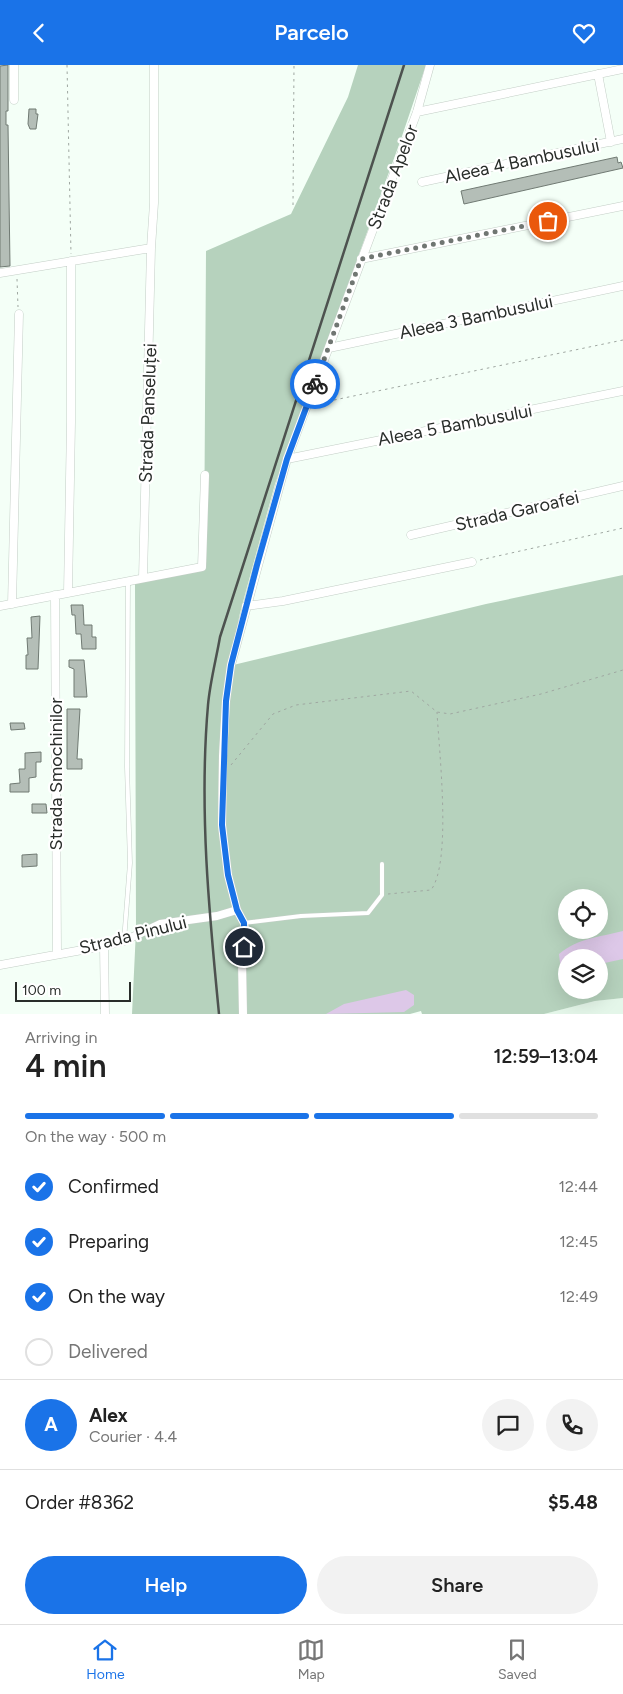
<!DOCTYPE html>
<html lang="en">
<head>
<meta charset="utf-8">
<style>
	body { margin:0; font-family:Figtree,sans-serif; background:#f2f2f2; color:#222; height:100vh; display:flex; flex-direction:column; font-size:19px; white-space:nowrap }
	* { box-sizing:border-box; margin:0 }
	p { font-size:16px; color:#767676 }
	.icon { flex:none; width:28px; height:28px; fill:none; stroke:currentColor; stroke-width:2; stroke-linecap:round; stroke-linejoin:round }
	.map { position:relative; height:949px; overflow:hidden }
	.sheet { display:flex; flex-direction:column; background:#fff; flex:1 }
	.sheet>* { flex:none }
	.fabs { position:absolute; left:558px; top:824px; display:grid; gap:10px }
	.fabs a { display:grid; place-items:center; width:50px; height:50px; border-radius:50%; background:#fff; box-shadow:0 5px 20px #0002; font-size:25px }
	.scale { position:absolute; left:15px; bottom:12px; width:116px; box-sizing:border-box; padding-left:5px; border:2px solid #292d2a; border-top:0; font-size:14px; line-height:18px; white-space:nowrap; color:#292d2a; -webkit-text-stroke:4px #fff; paint-order:stroke }
	.pin { position:absolute; display:grid; place-items:center; width:42px; height:42px; color:#fff; margin:-21px; border:2px solid #fff; border-radius:50%; box-shadow:0 1px 5px #0007 }
	.courier { position:absolute; display:grid; place-items:center; width:50px; height:50px; margin:-25px; border:4px solid #1a73e8; border-radius:50%; background:#fff; color:#222; box-shadow:0 1px 6px #0007 }
	.headline em { font-style:normal; font-weight:600 }
	.headline div { display:flex; flex-direction:column-reverse }
	.headline { display:flex; align-items:center; justify-content:space-between; height:85px; padding:0 25px }
	h1 { font-size:32px; font-weight:600; line-height:38px }
	.bar { display:grid; grid-template-columns:repeat(4,1fr); gap:8px 5px; align-content:center; height:60px; padding:0 25px }
	.bar i { height:6px; border-radius:4px; background:#e0e0e0 }
	.bar .active { background:#1a73e8 }
	.bar p { grid-column:span 4 }
	.line { display:flex; align-items:center; gap:12px; padding:0 25px; border-top:1px solid #e0e0e0 }
	.line div { flex:1 }
	.round { display:grid; place-items:center; flex:none; width:52px; height:52px; border-radius:26px; background:#f2f2f2 }
	ol { padding:0 25px; list-style:none }
	li { display:flex; align-items:center; gap:15px; height:55px }
	li p { margin-inline-start:auto }
	li .icon { padding:5px; border-radius:50%; background:#1a73e8; color:#fff; stroke-width:4 }
	li:last-child { color:#767676 }
	li i { width:28px; height:28px; border:2px solid #e0e0e0; border-radius:50% }
	.action { display:flex; gap:10px; margin-top:auto; padding:10px 25px }
	.action a { flex:1; height:58px; border-radius:30px; background:#1a73e8; color:#fff; font-size:20px; font-weight:600; line-height:58px; text-align:center }
	.action a+a { background:#f2f2f2; color:#222 }
	header { display:flex; justify-content:space-between; align-items:center; height:65px; padding:0 25px; background:#1a73e8; color:#fff; font-size:22px; font-weight:600 }
	.menu { display:flex; justify-content:space-around; align-items:center; height:70px; border-top:1px solid #e0e0e0; background:#fff; font-size:14px; color:#767676 }
	.menu a { display:grid; justify-items:center; gap:2px }
	.menu .active { color:#1a73e8 }
	.map>svg:first-child { display:block }
	.built { fill:#e4f6e9 }
	.green { fill:#b6d2bd; fill-rule:evenodd }
	.water { fill:#ddc8e8 }
	.building { fill:#b4beb7; stroke:#707a73 }
	.lines { fill:none; stroke-linecap:round; stroke-linejoin:round }
	.lane-casing { stroke:#c3cec6; stroke-width:5 }
	.street-casing { stroke:#c3cec6; stroke-width:9 }
	.path { stroke:#9fa7a1; stroke-width:1; stroke-dasharray:2.5 4; stroke-linecap:butt }
	.lane { stroke:#fff; stroke-width:4 }
	.street { stroke:#fff; stroke-width:8 }
	.rail { stroke:#4d524f; stroke-width:2.5 }
	.done { stroke:#707672; stroke-width:5; stroke-dasharray:0 9 }
	.route { stroke:#1a73e8; stroke-width:6 }
	.labels { text-anchor:middle; stroke-width:4.5; stroke-linejoin:round; paint-order:stroke }
	.street-label { font-size:18px; fill:#292d2a; stroke:#fff }
</style>
</head>
<body>
<header><svg class="icon" aria-label="back" viewBox="0 0 24 24"><path d="M15 5l-7 7 7 7"/></svg>Parcelo<svg class="icon" aria-label="heart" viewBox="0 0 24 24"><path d="M12 20l-8-8c-3-5 5-10 8-4 3-6 11-1 8 4z"/></svg></header>
<div class="map">
<svg width="623" height="949" viewBox="0 0 623 949">
	<rect width="100%" height="100%" fill="#f4fff7"/>
	<path class="built" d="M 623,933 L 623,949 L 544,949 L 595,936 Z"/>
	<path class="green" d="M 358,0 L 426,0 L 400,77 L 275,419 L 240,548 L 229,601 L 486,539 L 623,510 L 623,933 L 595,936 L 544,949 L 422,949 L 421,946 L 410,949 L 132,949 L 136,865 L 135,519 L 204,498 L 206,186 L 291,149 L 348,32 ZM 566,832 L 599,832 L 599,865 L 566,865 ZM 566,892 L 599,892 L 599,925 L 566,925 Z"/>
	<path class="water" d="M 623,866 L 623,894 L 600,899 L 599,892 L 566,892 L 565,905 L 560,898 L 559,889 C 578,873 600,872 623,866 Z
		M 406,925 L 414,930 L 414,940 L 404,947 L 326,949 L 344,939 Z"/>
	<path class="building" d="M 8,0 L 8,46 L 6,46 L 6,60 L 8,60 L 10,201 L 0,202 L 0,1 Z
		M 29,44 L 36,44 L 36,49 L 38,49 L 36,64 L 30,64 L 28,59 Z
		M 617,92 L 618,98 L 621,97 L 623,103 L 464,139 L 461,126 Z
		M 71,540 L 83,540 L 84,560 L 92,560 L 92,572 L 96,572 L 96,584 L 82,584 L 81,569 L 76,569 L 75,550 L 72,550 Z
		M 40,551 L 38,604 L 26,604 L 26,590 L 28,590 L 27,573 L 32,573 L 31,552 Z
		M 69,595 L 84,595 L 87,632 L 74,632 L 74,604 L 69,602 Z
		M 67,644 L 80,644 L 77,694 L 82,694 L 82,704 L 67,704 Z
		M 10,658 L 24,658 L 25,664 L 11,665 Z
		M 41,687 L 41,697 L 36,697 L 36,712 L 29,713 L 29,727 L 10,727 L 10,719 L 20,718 L 19,704 L 25,704 L 25,688 Z
		M 32,739 L 46,739 L 47,748 L 32,748 Z
		M 37,789 L 37,801 L 22,802 L 22,790 Z"/>
	<g class="lines">
		<g class="lane-casing">
			<path id="lane" d="M 244,858 L 301,851 L 368,848 L 382,830 L 382,799
				M 124,876 L 130,798 L 127,702 L 128,516"/>
		</g>
		<g class="street-casing">
			<path id="street" d="M 598,9 L 611,77
				M 14,35 L 14,0
				M 417,47 L 623,4
				M 422,117 L 623,74
				M 361,194 L 623,141
				M 0,208 L 151,183
				M 329,283 L 623,221
				M 287,394 L 623,326
				M 411,470 L 623,421
				M 143,513 L 151,183 L 154,138 L 154,0
				M 68,528 L 71,357 L 71,196
				M 55,530 L 57,888
				M 12,539 L 19,249
				M 0,541 L 202,502 L 205,410
				M 246,541 L 283,536 L 472,497
				M 104,881 L 105,949
				M 0,900 L 104,881 L 124,876 L 160,859 L 217,851 L 237,845
				M 243,949 L 242,896 L 246,867 L 244,858 L 237,845 L 228,810 L 222,760 L 223,691 L 226,636 L 231,600 L 287,394 L 417,47 L 430,0"/>
		</g>
		<path class="path" d="M 67,0 L 71,189
			M 293,140 L 294,0
			M 17,214 L 18,242
			M 315,339 L 623,275
			M 480,495 L 623,463
			M 231,700 L 273,649 L 296,640 L 411,626 L 437,647 L 450,649 L 541,629 L 623,605
			M 388,829 L 431,825 C 452,797 439,686 437,647"/>
		<use href="#lane" class="lane"/>
		<use href="#street" class="street"/>
		<path class="rail" d="M 219,949 C 209,847 199,743 208,640 C 210,617 216,595 220,572 L 404,0"/>
	</g>
	<g class="lines">
		<path class="done" d="M 315,319 L 361,194 L 548,156"/>
		<path class="route" d="M 244,882 L 244,858 L 237,845 L 228,810 L 222,760 L 226,636 L 231,600 L 257,500 L 287,394 L 315,319"/>
	</g>
	<g class="labels">
		<g class="street-label">
			<text transform="translate(522 96) rotate(-12)" y="6">Aleea 4 Bambusului</text>
			<text transform="translate(393 112) rotate(-69)" y="6">Strada Apelor</text>
			<text transform="translate(476 252) rotate(-12)" y="6">Aleea 3 Bambusului</text>
			<text transform="translate(148 348) rotate(-88)" y="6">Strada Panseluței</text>
			<text transform="translate(455 360) rotate(-11)" y="6">Aleea 5 Bambusului</text>
			<text transform="translate(517 446) rotate(-13)" y="6">Strada Garoafei</text>
			<text transform="translate(56 709) rotate(-90)" y="6">Strada Smochinilor</text>
			<text transform="translate(133 870) rotate(-14)" y="6">Strada Pinului</text>
		</g>
	</g>
</svg>
<div class="fabs">
<a><svg class="icon" aria-label="locate" viewBox="0 0 24 24"><circle cx="12" cy="12" r="6"/><path d="M12 2v4M12 18v4M2 12h4M18 12h4"/></svg></a>
<a><svg class="icon" aria-label="layers" viewBox="0 0 24 24"><path d="M12 4l9 5-9 5-9-5zM3 14l9 5 9-5"/></svg></a>
</div>
<div class="scale">100 m</div>
<div class="pin" style="left:548px;top:156px;background:#ea580c"><svg class="icon" aria-label="bag" viewBox="0 0 24 24"><path d="M5 8h14l-1 12H6zM9 8a3 3 0 0 1 6 0"/></svg></div>
<div class="pin" style="left:244px;top:882px;background:#1f2937"><svg class="icon" aria-label="home" viewBox="0 0 24 24"><path d="M3 11l9-7 9 7M6 9v11h12V9"/></svg></div>
<div class="courier" style="left:315px;top:319px"><svg class="icon" aria-label="bike" viewBox="0 0 24 24"><circle cx="6" cy="16" r="4"/><circle cx="18" cy="16" r="4"/><path d="M6 16l4-8h5l3 8M10 8l3 8H6M13 5h3"/></svg></div>
</div>
<section class="sheet">
<div class="headline"><div><h1>4 min</h1><p>Arriving in</p></div><em>12:59–13:04</em></div>
<div class="bar"><i class="active"></i><i class="active"></i><i class="active"></i><i></i><p>On the way · 500 m</p></div>
<ol>
<li><svg class="icon" aria-label="check" viewBox="0 0 24 24"><path d="M5 12l5 5 9-10"/></svg>Confirmed<p>12:44</p></li>
<li><svg class="icon" aria-label="check" viewBox="0 0 24 24"><path d="M5 12l5 5 9-10"/></svg>Preparing<p>12:45</p></li>
<li><svg class="icon" aria-label="check" viewBox="0 0 24 24"><path d="M5 12l5 5 9-10"/></svg>On the way<p>12:49</p></li>
<li><i></i>Delivered</li>
</ol>
<div class="line" style="height:90px"><b class="round" style="background:#1a73e8;color:#fff">A</b><div><b>Alex</b><p>Courier · 4.4</p></div><a class="round"><svg class="icon" aria-label="chat" viewBox="0 0 24 24"><path d="M4 5h16v11H9l-5 4z"/></svg></a><a class="round"><svg class="icon" aria-label="phone" viewBox="0 0 24 24"><path d="M5 4h4l2 5-3 2q2 4 5 5l2-3 5 2v4C11 20 4 13 5 4z"/></svg></a></div>
<div class="line" style="height:65px"><div>Order #8362</div><b>$5.48</b></div>
<div class="action"><a>Help</a><a>Share</a></div>
</section>
<nav class="menu">
<a class="active"><svg class="icon" aria-label="home" viewBox="0 0 24 24"><path d="M3 11l9-7 9 7M6 9v11h12V9"/></svg>Home</a>
<a><svg class="icon" aria-label="map" viewBox="0 0 24 24"><path d="M3 6l6-2 6 2 6-2v14l-6 2-6-2-6 2zM9 4v14M15 6v14"/></svg>Map</a>
<a><svg class="icon" aria-label="saved" viewBox="0 0 24 24"><path d="M7 4h10v16l-5-4-5 4z"/></svg>Saved</a>
</nav>
</body>
</html>
